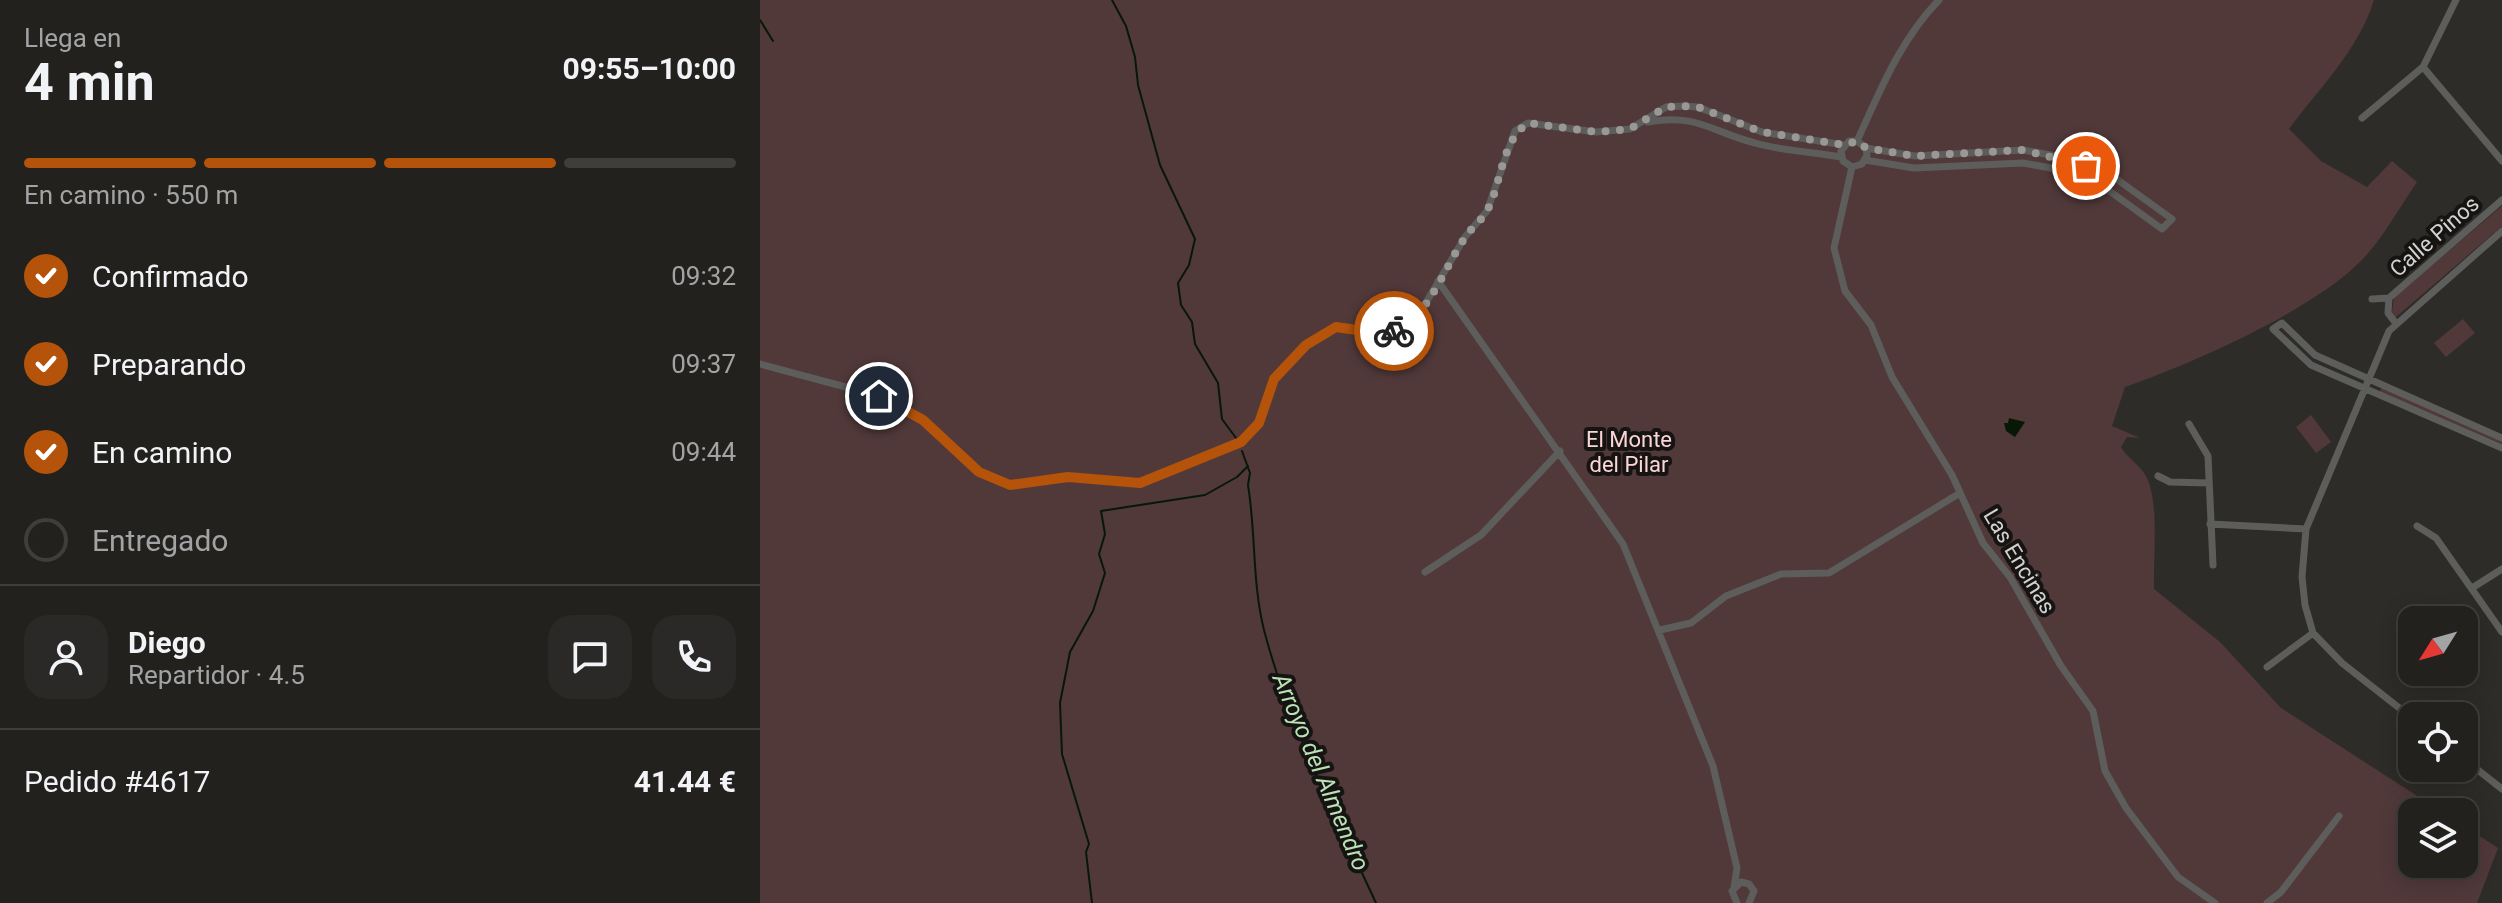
<!DOCTYPE html>
<html lang="es">
<head>
<meta charset="utf-8">
<style>
	body { margin:0; font-family:Roboto,sans-serif; background:#2a2927; color:#f1f3f6; height:100vh; display:flex; flex-direction:column; font-size:30px; white-space:nowrap }
	* { box-sizing:border-box; margin:0 }
	p { font-size:26px; color:#a2a3a4 }
	.icon { flex:none; width:44px; height:44px; fill:none; stroke:currentColor; stroke-width:2; stroke-linecap:round; stroke-linejoin:round }
	.map { position:relative; flex:1; overflow:hidden }
	.details { display:flex; flex-direction:column; background:#22211e; width:760px }
	.details>* { flex:none }
	.needle { width:52px; rotate:233deg }
	.fabs { position:absolute; left:1638px; top:606px; display:grid; gap:16px }
	.fabs a { display:grid; place-items:center; width:80px; height:80px; border-radius:16px; background:#22211e; box-shadow:0 4px 20px #0003,0 0 0 2px #3f3e3c; font-size:40px }
	.pin { position:absolute; display:grid; place-items:center; width:68px; height:68px; color:#fff; margin:-34px; border:4px solid #fff; border-radius:50%; box-shadow:0 2px 8px #0007 }
	.courier { position:absolute; display:grid; place-items:center; width:80px; height:80px; margin:-40px; border:6px solid #b45309; border-radius:50%; background:#fff; color:#222; box-shadow:0 2px 10px #0007 }
	.headline em { font-style:normal; font-weight:700 }
	.headline div { display:flex; flex-direction:column-reverse }
	.headline { display:flex; align-items:center; justify-content:space-between; height:136px; padding:0 24px }
	h1 { font-size:52px; font-weight:700; line-height:60px }
	.bar { display:grid; grid-template-columns:repeat(4,1fr); gap:12px 8px; align-content:center; height:96px; padding:0 24px }
	.bar i { height:10px; border-radius:6px; background:#3f3e3c }
	.bar .active { background:#b45309 }
	.bar p { grid-column:span 4 }
	.line { display:flex; align-items:center; gap:20px; padding:0 24px; border-top:2px solid #3f3e3c }
	.line div { flex:1 }
	.round { display:grid; place-items:center; flex:none; width:84px; height:84px; border-radius:24px; background:#2a2927 }
	ol { padding:0 24px; list-style:none }
	li { display:flex; align-items:center; gap:24px; height:88px }
	li p { margin-inline-start:auto }
	li .icon { padding:8px; border-radius:50%; background:#b45309; color:#fff; stroke-width:4 }
	li:last-child { color:#a2a3a4 }
	li i { width:44px; height:44px; border:4px solid #3f3e3c; border-radius:50% }
	main { display:flex; flex:1; min-height:0 }
	.map>svg:first-child { display:block }
	.green { fill:#51393a }
	.water { fill:#071806 }
	.lines { fill:none; stroke-linecap:round; stroke-linejoin:round }
	.stream { stroke:#071806; stroke-width:2 }
	.minor { stroke:#5d5d5b; stroke-width:7 }
	.done { stroke:#9a9895; stroke-width:8; stroke-dasharray:0 14.4 }
	.route { stroke:#b45309; stroke-width:10 }
	.labels { text-anchor:middle; stroke-width:8; stroke-linejoin:round; paint-order:stroke }
	.street-label { font-size:22px; fill:#d4d2d0; stroke:#161413 }
	.park-label { font-size:22px; fill:#fcd5d5; stroke:#161413 }
	.water-label { font-size:24px; font-style:italic; fill:#bbe2b5; stroke:#161413 }
</style>
</head>
<body>
<main>
<section class="details">
<div class="headline"><div><h1>4 min</h1><p>Llega en</p></div><em>09:55–10:00</em></div>
<div class="bar"><i class="active"></i><i class="active"></i><i class="active"></i><i></i><p>En camino · 550 m</p></div>
<ol>
<li><svg class="icon" aria-label="check" viewBox="0 0 24 24"><path d="M5 12l5 5 9-10"/></svg>Confirmado<p>09:32</p></li>
<li><svg class="icon" aria-label="check" viewBox="0 0 24 24"><path d="M5 12l5 5 9-10"/></svg>Preparando<p>09:37</p></li>
<li><svg class="icon" aria-label="check" viewBox="0 0 24 24"><path d="M5 12l5 5 9-10"/></svg>En camino<p>09:44</p></li>
<li><i></i>Entregado</li>
</ol>
<div class="line" style="height:144px"><a class="round"><svg class="icon" aria-label="person" viewBox="0 0 24 24"><circle cx="12" cy="8" r="4"/><path d="M4 21q1-7 8-7t8 7"/></svg></a><div><b>Diego</b><p>Repartidor · 4.5</p></div><a class="round"><svg class="icon" aria-label="chat" viewBox="0 0 24 24"><path d="M4 5h16v11H9l-5 4z"/></svg></a><a class="round"><svg class="icon" aria-label="phone" viewBox="0 0 24 24"><path d="M5 4h4l2 5-3 2q2 4 5 5l2-3 5 2v4C11 20 4 13 5 4z"/></svg></a></div>
<div class="line" style="height:104px"><div>Pedido #4617</div><b>41.44 €</b></div>
</section>
<div class="map">
<svg width="1742" height="903" viewBox="0 0 1742 903">
	<rect width="100%" height="100%" fill="#2e2c28"/>
	<path class="green" d="M 0,0 L 1614,0 C 1598,51 1560,87 1529,129 L 1561,161 L 1607,187 L 1632,161 L 1657,182 C 1641,205 1627,231 1609,252 C 1565,306 1431,364 1365,387 L 1352,426 L 1380,438 L 1367,437 L 1361,447 C 1367,459 1382,465 1388,480 C 1399,508 1393,558 1394,589 L 1460,642 L 1521,708 L 1682,812 L 1652,812 L 1652,864 L 1704,864 L 1704,826 L 1738,848 L 1717,903 L 0,903 Z
		M 1742,206 L 1742,226 L 1636,317 L 1632,312 L 1634,297 Z
		M 1703,319 L 1715,333 L 1686,357 L 1674,343 Z
		M 1621,388 L 1742,440 L 1742,444 L 1620,392 Z
		M 1551,415 L 1571,442 L 1556,453 L 1536,427 Z"/>
	<path class="water" d="M 1249,418 L 1265,422 L 1255,437 L 1246,431 L 1244,423 L 1248,423 Z"/>
	<g class="lines">
		<path class="stream" d="M 352,0 L 366,26 L 375,57 L 378,85 L 400,165 L 435,239 L 429,265 L 418,283 L 421,305 L 432,322 L 435,344 L 458,383 L 462,419 L 476,438
			M 0,20 L 13,41
			M 482,451 L 490,473 L 488,485 C 496,534 492,582 504,630 C 529,726 575,814 616,903
			M 332,903 L 326,852 L 329,844 L 302,754 L 300,703 L 310,652 L 333,611 L 345,573 L 339,554 L 345,534 L 341,511 L 445,495 L 477,477 L 488,466"/>
		<path class="minor" d="M 1663,67 L 1742,161
			M 1602,118 L 1663,67 L 1696,0
			M 888,122 C 936,113 952,132 995,143 C 1023,151 1053,152 1081,157
			M 1097,141 L 1106,148 L 1107,155 L 1102,164 L 1092,167 L 1083,161 L 1081,151 L 1089,141 L 1097,141 C 1120,91 1140,40 1179,0
			M 1105,160 L 1154,168 L 1263,163 L 1302,170 L 1344,187 L 1402,229 L 1412,219 L 1351,175 L 1307,158 L 1263,150 L 1155,156 L 1106,148
			M 1092,167 L 1074,248 L 1085,291 L 1111,325 L 1132,377 L 1192,475 L 1223,543 L 1250,577 L 1301,666 L 1333,711 L 1345,771 L 1366,808 L 1418,877 L 1455,903
			M 678,281 L 863,544 L 953,766 L 977,868 L 974,887
			M 1629,298 L 1628,313 L 1635,322
			M 1612,299 L 1629,298 L 1742,200
			M 0,364 L 119,396 L 163,420 L 219,472 L 250,485 L 308,477 L 380,483 L 481,442 L 499,423 L 514,379 L 546,345 L 576,327 L 624,334 L 644,329 L 658,316 L 705,237 L 727,211 L 755,131 L 768,123 L 836,132 L 870,129 L 906,107 L 923,106 L 938,107 L 1002,132 L 1084,145
			M 1429,424 L 1448,456 L 1453,565
			M 1742,438 L 1555,355 L 1522,323 L 1513,329 L 1551,365 L 1742,448
			M 1398,476 L 1410,482 L 1449,483
			M 1450,524 L 1546,529
			M 1657,526 L 1676,538 L 1742,632
			M 665,572 L 721,535 L 800,451
			M 1712,588 L 1742,569
			M 900,630 L 931,623 L 966,596 L 1021,574 L 1069,573 L 1200,493
			M 1507,667 L 1553,633
			M 1652,718 L 1582,663 L 1553,633 L 1545,605 L 1542,577 L 1546,529 L 1629,331 L 1742,231
			M 1704,759 L 1742,789
			M 977,903 L 972,891 L 981,882 L 989,884 L 994,891 L 989,903
			M 1507,903 L 1521,892 L 1579,816"/>
	</g>
	<g class="lines">
		<path class="done" d="M 634,331 C 665,323 686,265 704,239 C 710,229 721,221 727,211 C 742,183 741,141 768,123 L 836,132 L 870,129 L 906,107 L 923,106 L 938,107 L 1002,132 L 1084,145 L 1097,141 L 1106,148 L 1155,156 L 1263,150 L 1326,166"/>
		<path class="route" d="M 119,396 L 163,420 L 219,472 L 250,485 L 308,477 L 380,483 L 481,442 L 499,423 L 514,379 L 546,345 L 576,327 L 624,334 L 634,331"/>
	</g>
	<g class="labels">
		<g class="street-label">
			<text transform="translate(1674 236) rotate(-41)" y="8">Calle Pinos</text>
			<text transform="translate(1260 561) rotate(59)" y="8">Las Encinas</text>
		</g>
		<g class="park-label">
			<text x="869" y="447">El Monte<tspan x="869" dy="25">del Pilar</tspan></text>
		</g>
		<g class="water-label">
			<text transform="translate(561 772) rotate(67)" y="8">Arroyo del Almendro</text>
		</g>
	</g>
</svg>
<div class="fabs">
<a><svg class="needle" viewBox="-14 -14 28 28"><path d="M0-13l5 13h-10z" fill="#e53935"/><path d="M0 13l5-13h-10z" fill="#a2a3a4"/></svg></a>
<a><svg class="icon" aria-label="locate" viewBox="0 0 24 24"><circle cx="12" cy="12" r="6"/><path d="M12 2v4M12 18v4M2 12h4M18 12h4"/></svg></a>
<a><svg class="icon" aria-label="layers" viewBox="0 0 24 24"><path d="M12 4l9 5-9 5-9-5zM3 14l9 5 9-5"/></svg></a>
</div>
<div class="pin" style="left:1326px;top:166px;background:#ea580c"><svg class="icon" aria-label="bag" viewBox="0 0 24 24"><path d="M5 8h14l-1 12H6zM9 8a3 3 0 0 1 6 0"/></svg></div>
<div class="pin" style="left:119px;top:396px;background:#1f2937"><svg class="icon" aria-label="home" viewBox="0 0 24 24"><path d="M3 11l9-7 9 7M6 9v11h12V9"/></svg></div>
<div class="courier" style="left:634px;top:331px"><svg class="icon" aria-label="bike" viewBox="0 0 24 24"><circle cx="6" cy="16" r="4"/><circle cx="18" cy="16" r="4"/><path d="M6 16l4-8h5l3 8M10 8l3 8H6M13 5h3"/></svg></div>
</div>
</main>
</body>
</html>
